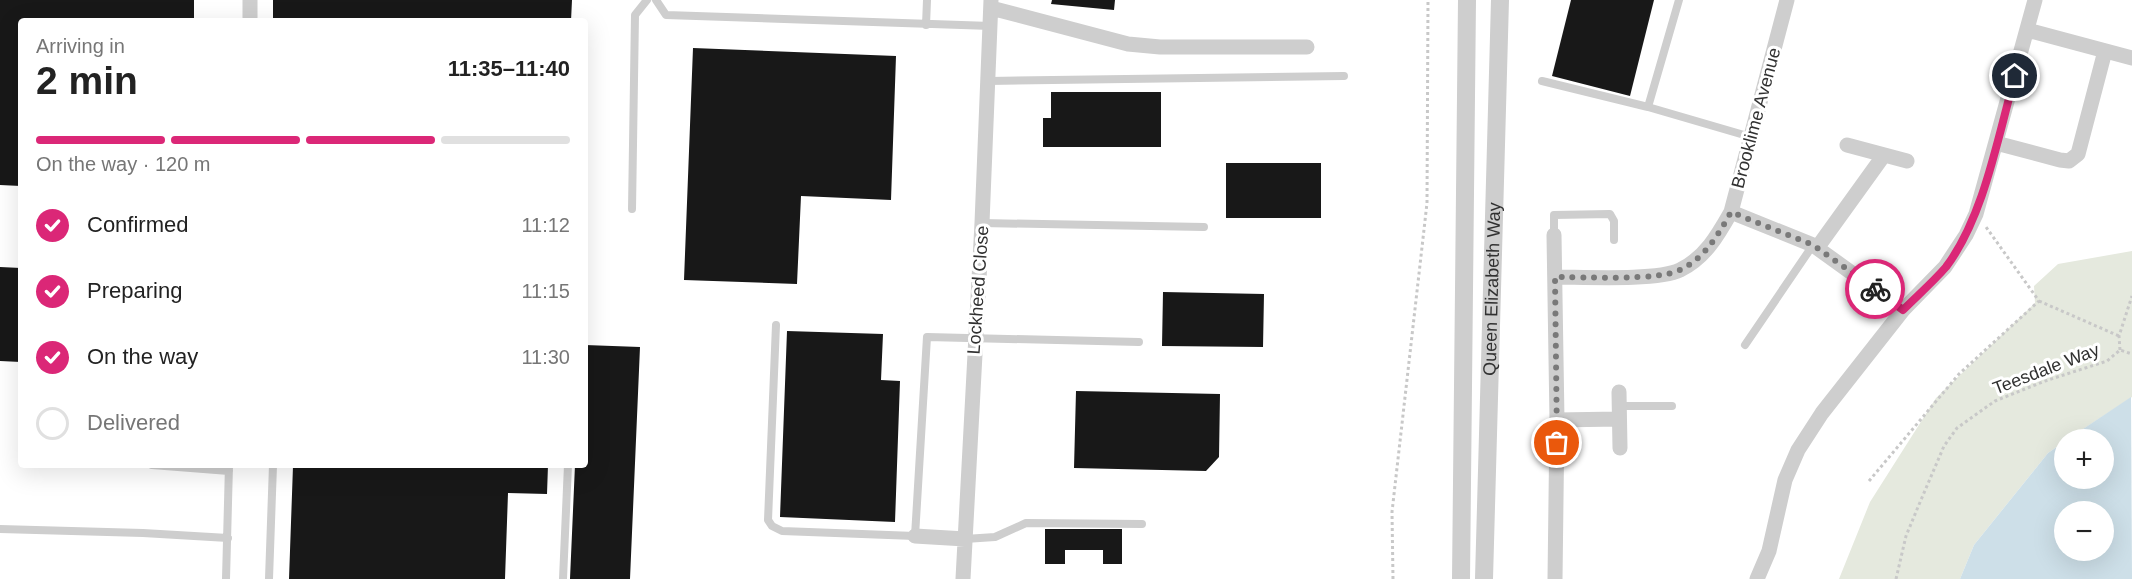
<!DOCTYPE html>
<html lang="en">
<head>
<meta charset="utf-8">
<style>
	body { margin:0; font-family:Helvetica,sans-serif; background:#f6f6f6; color:#222; height:100vh; display:flex; flex-direction:column; font-size:22px; white-space:nowrap }
	* { box-sizing:border-box; margin:0 }
	p { font-size:20px; color:#767676 }
	.icon { flex:none; width:33px; height:33px; fill:none; stroke:currentColor; stroke-width:2; stroke-linecap:round; stroke-linejoin:round }
	.map { position:relative; flex:1; overflow:hidden }
	.side { position:absolute; left:18px; top:18px; width:570px; height:450px; display:flex; flex-direction:column; background:#fff; border-radius:6px; box-shadow:0 6px 24px #0002 }
	.side>* { flex:none }
	.fabs { position:absolute; left:2054px; top:429px; display:grid; gap:12px }
	.fabs a { display:grid; place-items:center; width:60px; height:60px; border-radius:50%; background:#fff; box-shadow:0 6px 24px #0002; font-size:30px }
	.pin { position:absolute; display:grid; place-items:center; width:51px; height:51px; color:#fff; margin:-26px; border:3px solid #fff; border-radius:50%; box-shadow:0 2px 6px #0007 }
	.courier { position:absolute; display:grid; place-items:center; width:60px; height:60px; margin:-30px; border:4px solid #db2777; border-radius:50%; background:#fff; color:#222; box-shadow:0 2px 8px #0007 }
	.head em { font-style:normal; font-weight:600 }
	.head div { display:flex; flex-direction:column-reverse }
	.head { display:flex; align-items:center; justify-content:space-between; height:102px; padding:0 18px }
	h1 { font-size:39px; font-weight:600; line-height:45px }
	.bar { display:grid; grid-template-columns:repeat(4,1fr); gap:9px 6px; align-content:center; height:72px; padding:0 18px }
	.bar i { height:8px; border-radius:4px; background:#e0e0e0 }
	.bar .on { background:#db2777 }
	.bar p { grid-column:span 4 }
	ol { padding:0 18px; list-style:none }
	li { display:flex; align-items:center; gap:18px; height:66px }
	li p { margin-inline-start:auto }
	li .icon { padding:6px; border-radius:50%; background:#db2777; color:#fff; stroke-width:4 }
	li:last-child { color:#767676 }
	li i { width:33px; height:33px; border:3px solid #e0e0e0; border-radius:50% }
	.map>svg:first-child { display:block }
	.green { fill:#e5e9de }
	.water { fill:#cddfe8; fill-rule:evenodd }
	.building { fill:#181818 }
	.lines { fill:none; stroke-linecap:round; stroke-linejoin:round }
	.path { stroke:#c8c8c8; stroke-width:3; stroke-dasharray:3 3; stroke-linecap:butt }
	.service { stroke:#cecece; stroke-width:8 }
	.minor { stroke:#cecece; stroke-width:15 }
	.tertiary { stroke:#cecece; stroke-width:18 }
	.done { stroke:#797979; stroke-width:6; stroke-dasharray:0 10.8 }
	.route { stroke:#db2777; stroke-width:8 }
	.labels { text-anchor:middle; stroke-width:6; stroke-linejoin:round; paint-order:stroke }
	.street-label { font-size:18px; fill:#313131; stroke:#fff }
</style>
</head>
<body>
<div class="map">
<svg width="2132" height="579" viewBox="0 0 2132 579">
	<rect width="100%" height="100%" fill="#fff"/>
	<path class="green" d="M 2132,251 L 2132,397 L 2068,439 L 2064,440 L 2064,442 L 2048,453 L 1974,545 L 1960,579 L 1839,579 L 1870,502 L 1936,398 L 2035,303 L 2034,286 L 2058,264 Z"/>
	<path class="water" d="M 2131,397 L 2132,579 L 1960,579 L 1974,545 L 2048,453 L 2064,442 L 2064,478 L 2103,478 L 2103,440 L 2068,439 ZM 2064,512 L 2103,512 L 2103,550 L 2064,550 Z"/>
	<path class="building" d="M 0,0 L 194,0 L 194,21 L 21,21 L 21,186 L 0,185 Z
		M 273,0 L 572,0 L 571,21 L 273,21 Z
		M 1052,0 L 1115,0 L 1114,10 L 1051,4 Z
		M 1571,0 L 1654,0 L 1630,96 L 1552,76 Z
		M 693,48 L 896,56 L 891,200 L 801,196 L 797,284 L 684,280 Z
		M 1051,92 L 1161,92 L 1161,147 L 1043,147 L 1043,118 L 1051,118 Z
		M 1226,163 L 1321,163 L 1321,218 L 1226,218 Z
		M 0,267 L 21,268 L 21,362 L 0,361 Z
		M 1163,292 L 1264,294 L 1263,347 L 1162,346 Z
		M 787,331 L 883,334 L 881,380 L 900,381 L 895,522 L 780,517 Z
		M 585,345 L 640,347 L 630,579 L 570,579 L 575,465 L 585,465 Z
		M 1076,391 L 1220,394 L 1219,457 L 1206,471 L 1074,468 Z
		M 322,465 L 548,465 L 547,494 L 508,493 L 505,579 L 289,579 L 293,466 L 322,467 Z
		M 1045,529 L 1122,529 L 1122,564 L 1103,564 L 1103,550 L 1065,550 L 1065,564 L 1045,564 Z"/>
	<g class="lines">
		<path class="path" d="M 2039,301 L 2119,336
			M 2120,350 L 2119,336 L 2132,296
			M 1869,481 L 1959,374 L 2039,301 L 1986,227
			M 1393,579 L 1392,512 L 1427,203 L 1428,0
			M 1896,579 L 1906,536 L 1918,507 L 1944,446 L 1957,428 L 1995,401 L 2045,381 L 2107,361 L 2120,350 L 2132,354"/>
		<path class="service" d="M 656,0 L 666,15 L 991,26
			M 926,25 L 927,0
			M 989,81 L 1344,76
			M 1542,81 L 1648,107 L 1751,137
			M 1648,107 L 1679,0
			M 632,209 L 635,15 L 647,0
			M 982,223 L 1204,227
			M 1554,235 L 1554,215 L 1610,214 L 1614,221 L 1614,240
			M 776,325 L 768,520 L 772,526 L 782,531 L 915,536 L 927,337 L 1139,342
			M 1745,345 L 1813,245
			M 1619,406 L 1672,406
			M 152,465 L 229,471
			M 0,529 L 143,533 L 228,538
			M 965,539 L 995,537 L 1026,523 L 1142,524
			M 226,579 L 229,465
			M 269,579 L 273,465
			M 563,579 L 568,465"/>
		<path class="minor" d="M 991,8 L 1128,44 L 1160,47 L 1307,47
			M 250,21 L 250,0
			M 2027,30 L 2132,58
			M 1996,143 L 2060,160 L 2069,161 L 2078,154 L 2105,51
			M 1847,145 L 1907,161
			M 1731,212 L 1813,245 L 1903,310
			M 1554,235 L 1557,420 L 1555,579
			M 1817,248 L 1884,155
			M 1555,277 C 1583,277 1658,281 1680,270 C 1705,258 1718,235 1731,212 L 1787,0
			M 1619,392 L 1620,448
			M 1557,420 L 1619,419
			M 915,536 L 965,539
			M 963,579 L 982,223 L 991,0
			M 1757,579 L 1769,551 L 1785,480 L 1798,450 L 1822,413 L 1903,310 L 1945,267 L 1966,235 L 1976,214 L 2035,0"/>
		<g class="tertiary">
			<path d="M 1461,579 L 1467,0"/>
			<path id="s1" d="M 1484,579 L 1500,0"/>
		</g>
	</g>
	<g class="lines">
		<path class="done" d="M 1557,443 L 1555,277 C 1583,277 1658,281 1680,270 C 1705,258 1718,235 1731,212 L 1813,245 L 1875,289"/>
		<path class="route" d="M 1875,289 L 1903,310 C 1917,296 1933,282 1946,267 C 1984,217 1998,136 2015,76"/>
	</g>
	<g class="labels">
		<g class="street-label">
			<text transform="translate(1756 118) rotate(-75)" y="6">Brooklime Avenue</text>
			<text transform="translate(978 290) rotate(-86)" y="6">Lockheed Close</text>
			<text dy="6" stroke="none"><textPath href="#s1" startOffset="290">Queen Elizabeth Way</textPath></text>
			<text transform="translate(2046 369) rotate(-21)" y="6">Teesdale Way</text>
		</g>
	</g>
</svg>
<div class="fabs">
<a>+</a>
<a>−</a>
</div>
<div class="pin" style="left:1557px;top:443px;background:#ea580c"><svg class="icon" aria-label="bag" viewBox="0 0 24 24"><path d="M5 8h14l-1 12H6zM9 8a3 3 0 0 1 6 0"/></svg></div>
<div class="pin" style="left:2015px;top:76px;background:#1f2937"><svg class="icon" aria-label="home" viewBox="0 0 24 24"><path d="M3 11l9-7 9 7M6 9v11h12V9"/></svg></div>
<div class="courier" style="left:1875px;top:289px"><svg class="icon" aria-label="bike" viewBox="0 0 24 24"><circle cx="6" cy="16" r="4"/><circle cx="18" cy="16" r="4"/><path d="M6 16l4-8h5l3 8M10 8l3 8H6M13 5h3"/></svg></div>
<section class="side">
<div class="head"><div><h1>2 min</h1><p>Arriving in</p></div><em>11:35–11:40</em></div>
<div class="bar"><i class="on"></i><i class="on"></i><i class="on"></i><i></i><p>On the way · 120 m</p></div>
<ol>
<li><svg class="icon" aria-label="check" viewBox="0 0 24 24"><path d="M5 12l5 5 9-10"/></svg>Confirmed<p>11:12</p></li>
<li><svg class="icon" aria-label="check" viewBox="0 0 24 24"><path d="M5 12l5 5 9-10"/></svg>Preparing<p>11:15</p></li>
<li><svg class="icon" aria-label="check" viewBox="0 0 24 24"><path d="M5 12l5 5 9-10"/></svg>On the way<p>11:30</p></li>
<li><i></i>Delivered</li>
</ol>
</section>
</div>
</body>
</html>
